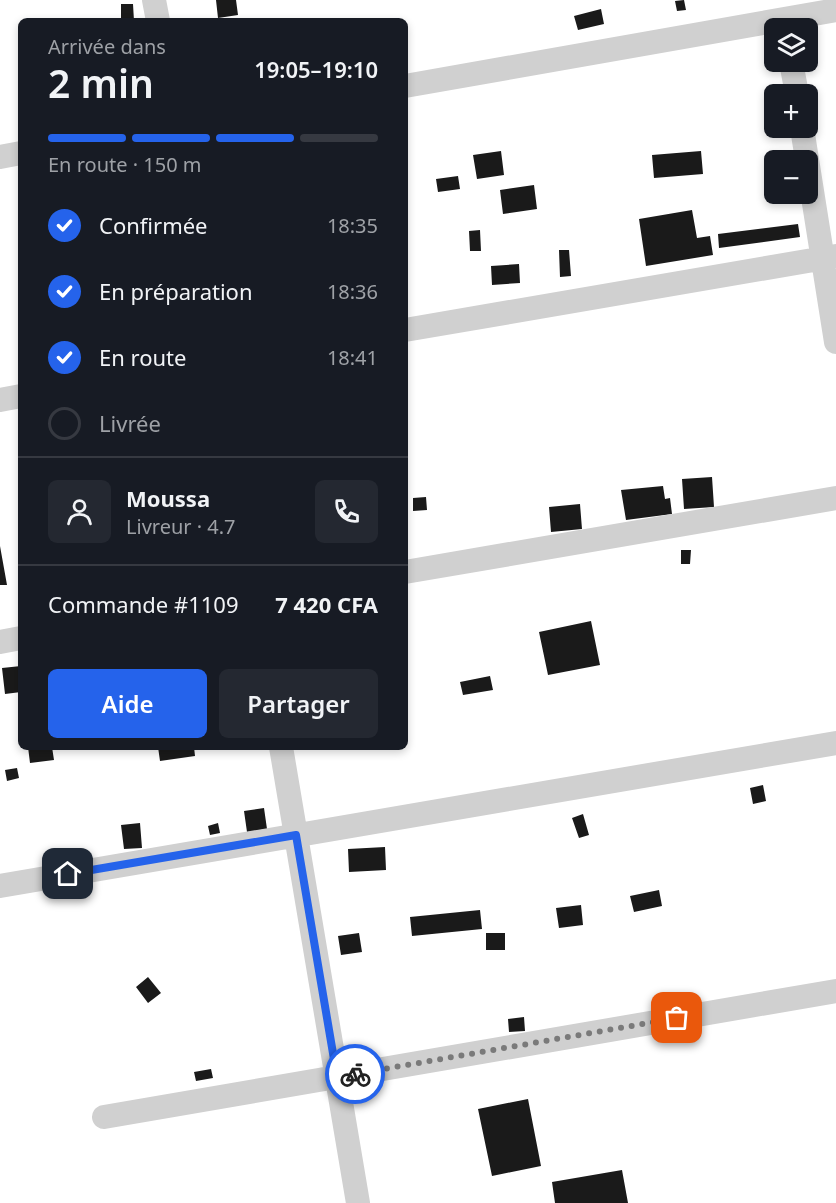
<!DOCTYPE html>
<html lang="fr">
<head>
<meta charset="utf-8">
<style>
	body { margin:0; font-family:"Noto Sans",sans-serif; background:#242831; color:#f1f3f6; height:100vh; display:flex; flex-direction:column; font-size:22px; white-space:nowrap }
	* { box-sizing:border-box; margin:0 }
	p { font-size:20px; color:#9ea1a6 }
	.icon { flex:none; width:33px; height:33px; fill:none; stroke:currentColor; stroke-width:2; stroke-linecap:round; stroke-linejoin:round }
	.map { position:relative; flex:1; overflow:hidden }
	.drawer { position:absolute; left:18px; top:18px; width:390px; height:732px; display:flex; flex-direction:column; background:#171b24; border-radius:9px; box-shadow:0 3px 9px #0003 }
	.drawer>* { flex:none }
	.controls { position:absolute; left:764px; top:18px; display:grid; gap:12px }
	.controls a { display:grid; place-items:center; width:54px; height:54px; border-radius:9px; background:#171b24; box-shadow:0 3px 9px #0003; font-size:30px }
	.pin { position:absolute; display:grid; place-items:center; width:51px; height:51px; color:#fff; margin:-26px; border-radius:12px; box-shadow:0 3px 9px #0006 }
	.courier { position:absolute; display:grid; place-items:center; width:60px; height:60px; margin:-30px; border:4px solid #2563eb; border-radius:50%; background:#fff; color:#222; box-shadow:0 2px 8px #0007 }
	.summary em { font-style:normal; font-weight:600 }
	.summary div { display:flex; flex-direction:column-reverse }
	.summary { display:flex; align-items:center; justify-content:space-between; height:102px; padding:0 30px }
	h1 { font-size:39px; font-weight:600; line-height:45px }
	.bar { display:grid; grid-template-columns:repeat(4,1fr); gap:9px 6px; align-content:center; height:72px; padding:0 30px }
	.bar i { height:8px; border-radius:4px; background:#363941 }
	.bar .on { background:#2563eb }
	.bar p { grid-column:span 4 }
	.line { display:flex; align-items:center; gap:15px; padding:0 30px; border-top:2px solid #363941 }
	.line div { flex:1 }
	.round { display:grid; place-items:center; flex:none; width:63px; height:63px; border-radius:9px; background:#242831 }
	ol { padding:0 30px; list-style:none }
	li { display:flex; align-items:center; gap:18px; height:66px }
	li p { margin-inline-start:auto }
	li .icon { padding:6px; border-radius:50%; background:#2563eb; color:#fff; stroke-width:4 }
	li:last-child { color:#9ea1a6 }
	li i { width:33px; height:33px; border:3px solid #363941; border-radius:50% }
	.primary-button { display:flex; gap:12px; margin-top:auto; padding:12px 30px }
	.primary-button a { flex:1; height:69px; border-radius:9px; background:#2563eb; color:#fff; font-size:24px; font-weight:600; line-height:69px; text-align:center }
	.primary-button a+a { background:#242831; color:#f1f3f6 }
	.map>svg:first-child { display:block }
	.building { fill:#1a1a1a }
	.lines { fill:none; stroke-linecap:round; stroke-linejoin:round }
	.street { stroke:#d0d0d0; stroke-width:24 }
	.done { stroke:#7a7a7a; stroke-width:6; stroke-dasharray:0 10.8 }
	.route { stroke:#2563eb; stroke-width:8 }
</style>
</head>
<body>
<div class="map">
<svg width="836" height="1203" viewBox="0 0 836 1203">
	<rect width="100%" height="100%" fill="#fff"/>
	<path class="building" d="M 216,0 L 236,0 L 238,15 L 218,18 Z
		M 684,0 L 686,10 L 677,11 L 675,1 Z
		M 121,4 L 133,4 L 134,21 L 121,21 Z
		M 601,9 L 604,24 L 578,30 L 574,16 Z
		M 776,128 L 786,128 L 788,136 L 778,138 Z
		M 501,151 L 504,175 L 477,179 L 473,155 Z
		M 701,151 L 703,174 L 654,178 L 652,155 Z
		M 458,176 L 460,189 L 438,192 L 436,179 Z
		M 534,185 L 537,209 L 503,214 L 500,190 Z
		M 692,210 L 697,238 L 710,236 L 713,255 L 646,266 L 639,219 Z
		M 798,224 L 800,237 L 719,248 L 718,234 Z
		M 480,230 L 481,251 L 470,251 L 469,231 Z
		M 559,250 L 569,250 L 571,276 L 560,277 Z
		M 519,264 L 520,283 L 492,285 L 491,266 Z
		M 712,477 L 714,507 L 684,509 L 682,479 Z
		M 663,486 L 665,499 L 670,498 L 672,514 L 626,520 L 621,490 Z
		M 426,497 L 427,510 L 413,511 L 413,498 Z
		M 580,504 L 582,529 L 551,532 L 549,507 Z
		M 0,546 L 7,585 L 0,585 Z
		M 681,550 L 691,550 L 690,564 L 681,564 Z
		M 591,621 L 600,665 L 548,675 L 539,632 Z
		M 21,666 L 21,692 L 5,694 L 2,668 Z
		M 490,676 L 493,690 L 463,695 L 460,682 Z
		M 28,747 L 52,747 L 54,760 L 30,763 Z
		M 158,747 L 194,747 L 195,756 L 160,761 Z
		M 17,768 L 19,778 L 7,781 L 5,770 Z
		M 763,785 L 766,801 L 753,804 L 750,788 Z
		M 264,808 L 267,829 L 247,832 L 244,811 Z
		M 583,814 L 589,835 L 579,838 L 572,818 Z
		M 140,823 L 142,848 L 124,849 L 121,825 Z
		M 218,823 L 220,833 L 210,835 L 208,826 Z
		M 385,847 L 386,870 L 349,872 L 348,849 Z
		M 659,890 L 662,906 L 634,912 L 630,896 Z
		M 581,905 L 583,925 L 559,928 L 556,908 Z
		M 480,910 L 482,929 L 412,936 L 410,917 Z
		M 359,933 L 362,952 L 341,955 L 338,936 Z
		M 486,933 L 505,933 L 505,950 L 486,950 Z
		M 148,977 L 161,993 L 148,1003 L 136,987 Z
		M 524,1017 L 525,1031 L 509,1032 L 508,1019 Z
		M 211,1069 L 213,1078 L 196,1081 L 194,1072 Z
		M 528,1099 L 541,1166 L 492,1176 L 478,1109 Z
		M 622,1170 L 628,1203 L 555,1203 L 552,1182 Z"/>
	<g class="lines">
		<path class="street" d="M 154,0 L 158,21
			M 791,62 L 797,94
			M 405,86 L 836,10
			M 802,128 L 836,342
			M 0,157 L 21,153
			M 405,330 L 836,256
			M 0,400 L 21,396
			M 405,572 L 836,498
			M 0,642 L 21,638
			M 281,747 L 358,1203
			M 0,886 L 836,743
			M 104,1117 L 836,991"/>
	</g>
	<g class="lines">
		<path class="done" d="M 355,1074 L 677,1018"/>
		<path class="route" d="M 68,874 L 296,835 L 337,1077 L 355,1074"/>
	</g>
</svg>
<div class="controls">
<a><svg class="icon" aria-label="layers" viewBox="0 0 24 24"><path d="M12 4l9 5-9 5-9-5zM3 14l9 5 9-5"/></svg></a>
<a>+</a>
<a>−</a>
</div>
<div class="pin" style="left:677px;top:1018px;background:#ea580c"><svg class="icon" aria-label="bag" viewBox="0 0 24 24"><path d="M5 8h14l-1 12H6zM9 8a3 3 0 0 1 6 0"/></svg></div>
<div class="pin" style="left:68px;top:874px;background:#1f2937"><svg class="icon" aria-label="home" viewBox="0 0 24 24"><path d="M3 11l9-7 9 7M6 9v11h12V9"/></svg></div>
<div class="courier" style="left:355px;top:1074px"><svg class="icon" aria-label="bike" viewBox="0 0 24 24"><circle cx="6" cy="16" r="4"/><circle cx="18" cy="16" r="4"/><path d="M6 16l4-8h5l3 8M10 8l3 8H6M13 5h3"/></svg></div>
<section class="drawer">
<div class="summary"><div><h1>2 min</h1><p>Arrivée dans</p></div><em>19:05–19:10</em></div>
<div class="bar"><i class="on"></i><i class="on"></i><i class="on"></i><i></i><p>En route · 150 m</p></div>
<ol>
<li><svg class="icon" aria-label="check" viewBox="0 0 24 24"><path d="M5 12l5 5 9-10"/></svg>Confirmée<p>18:35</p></li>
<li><svg class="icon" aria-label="check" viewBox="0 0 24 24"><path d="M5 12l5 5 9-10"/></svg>En préparation<p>18:36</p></li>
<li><svg class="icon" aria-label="check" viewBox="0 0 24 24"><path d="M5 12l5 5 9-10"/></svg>En route<p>18:41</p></li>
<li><i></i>Livrée</li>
</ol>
<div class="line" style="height:108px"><a class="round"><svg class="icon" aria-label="person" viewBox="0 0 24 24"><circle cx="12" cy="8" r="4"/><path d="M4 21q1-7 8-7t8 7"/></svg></a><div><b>Moussa</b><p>Livreur · 4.7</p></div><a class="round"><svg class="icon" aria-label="phone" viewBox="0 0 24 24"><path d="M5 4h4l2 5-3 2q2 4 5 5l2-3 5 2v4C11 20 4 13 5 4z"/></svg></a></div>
<div class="line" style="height:78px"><div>Commande #1109</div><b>7 420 CFA</b></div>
<div class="primary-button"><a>Aide</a><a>Partager</a></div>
</section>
</div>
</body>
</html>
